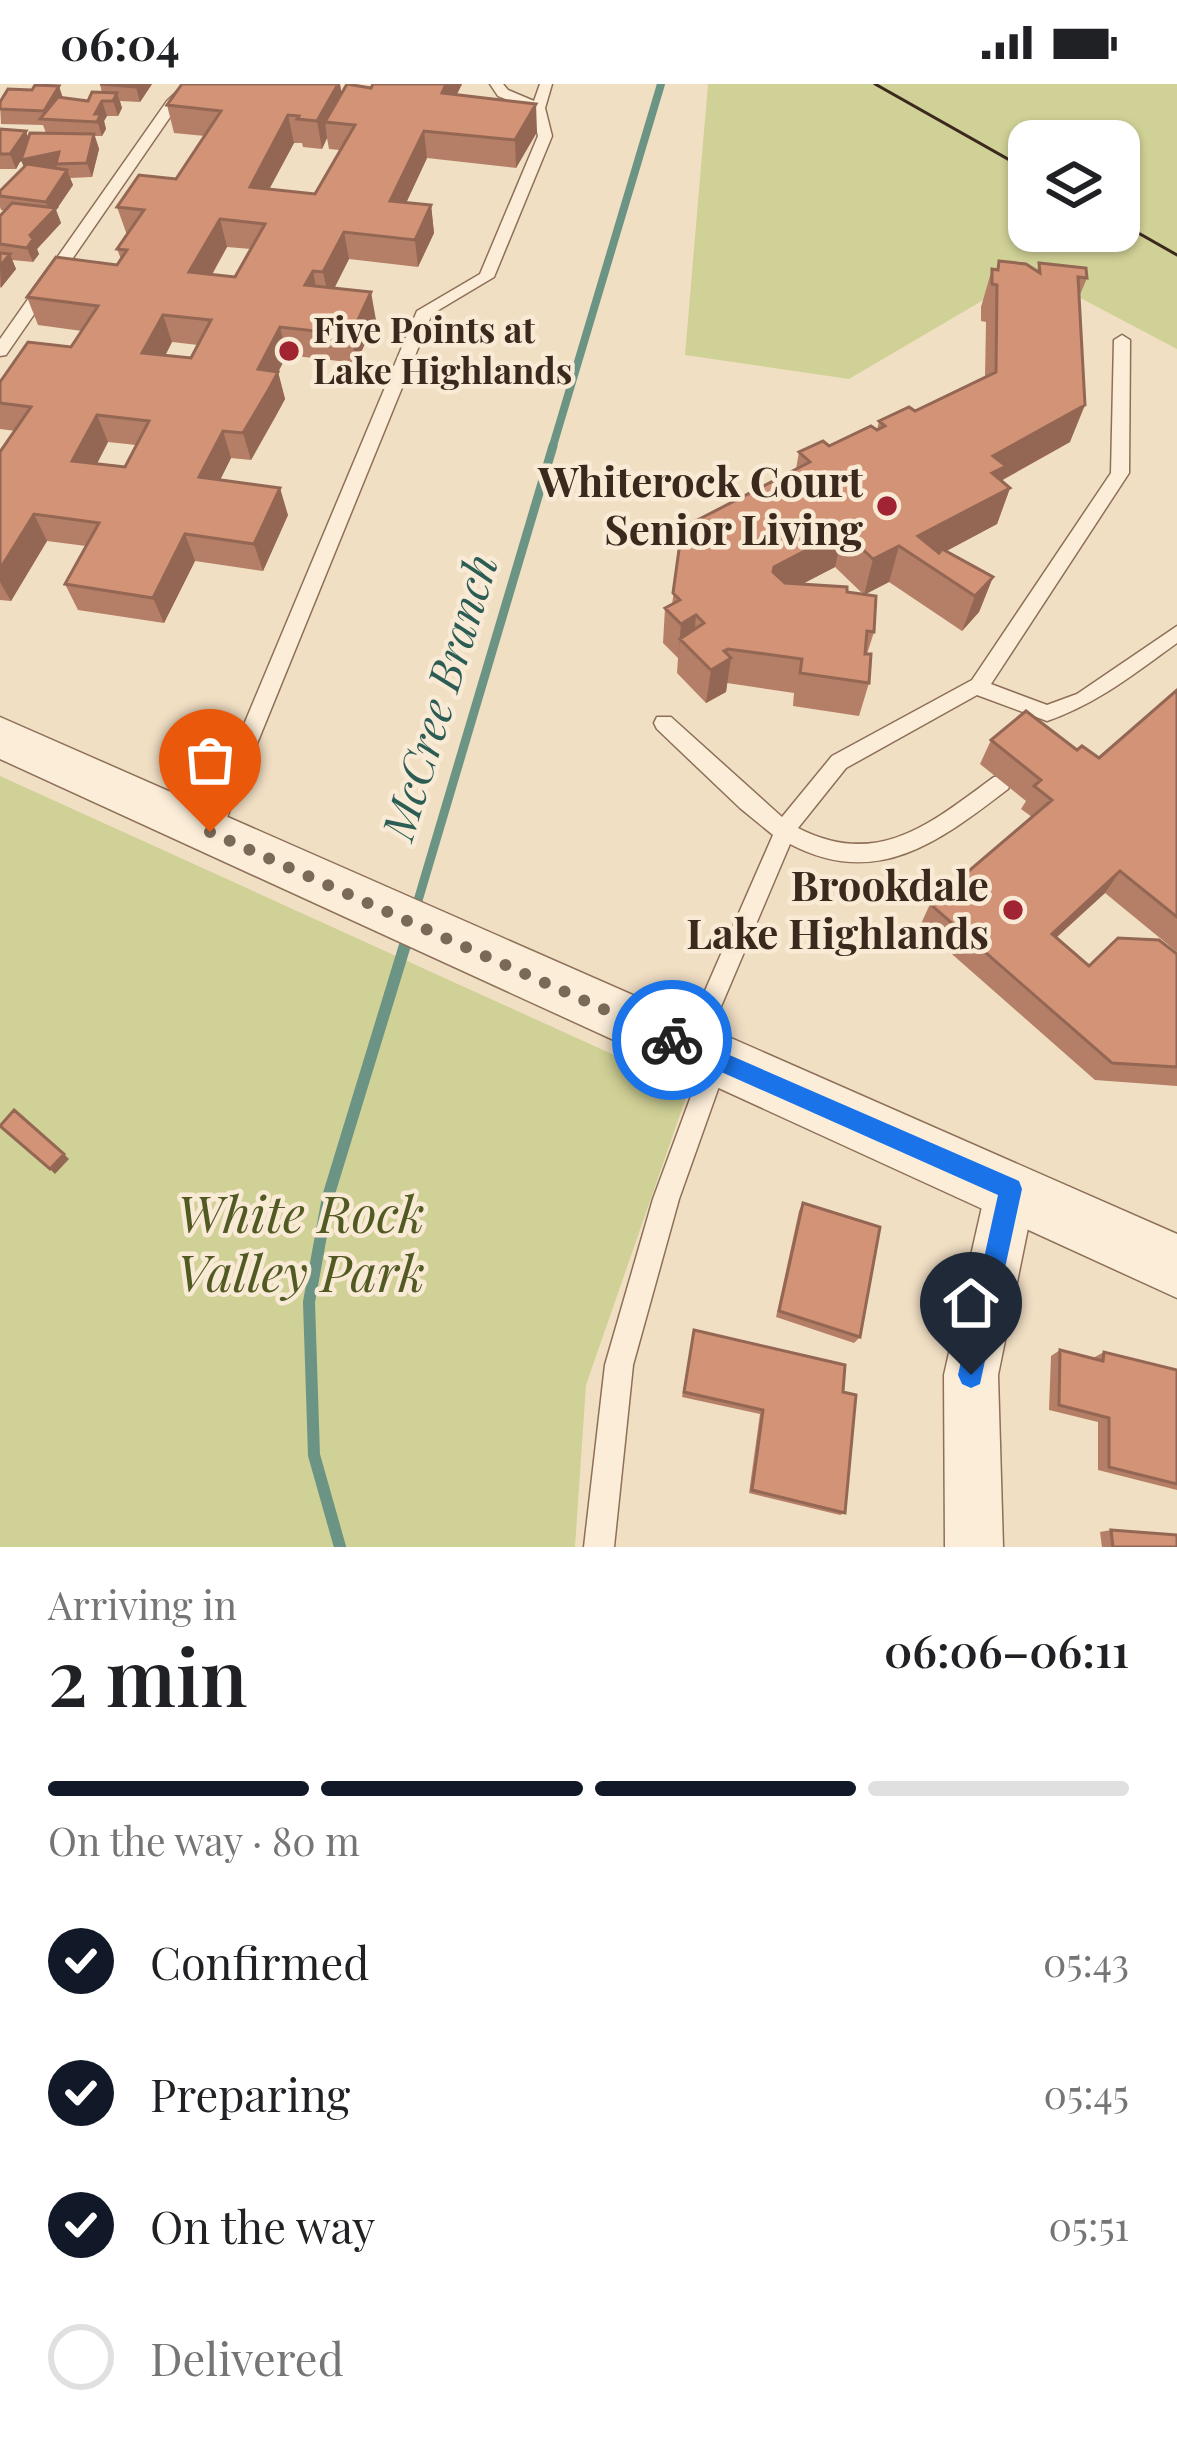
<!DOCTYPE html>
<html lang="en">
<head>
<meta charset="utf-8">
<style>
	body { margin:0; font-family:"Playfair Display",serif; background:#f6f6f6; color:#202124; height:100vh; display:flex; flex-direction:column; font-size:45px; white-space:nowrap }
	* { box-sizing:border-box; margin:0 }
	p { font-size:39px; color:#757577 }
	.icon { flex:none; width:66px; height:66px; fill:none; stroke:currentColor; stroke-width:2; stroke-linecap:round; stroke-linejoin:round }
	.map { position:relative; height:1463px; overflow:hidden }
	.panel { display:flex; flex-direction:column; background:#fff; flex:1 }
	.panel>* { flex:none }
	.fabs { position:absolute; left:1008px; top:36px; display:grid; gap:24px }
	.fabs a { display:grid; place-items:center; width:132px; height:132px; border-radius:24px; background:#fff; box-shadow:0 3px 9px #0004; font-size:60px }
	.pin { position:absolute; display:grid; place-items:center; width:102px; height:102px; color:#fff; margin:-123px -51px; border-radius:50% 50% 50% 0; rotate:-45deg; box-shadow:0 0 12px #0007 }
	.pin .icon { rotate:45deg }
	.courier { position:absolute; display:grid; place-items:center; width:120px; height:120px; margin:-60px; border:9px solid #1a73e8; border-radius:50%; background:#fff; color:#222; box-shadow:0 3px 15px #0007 }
	.headline em { font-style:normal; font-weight:600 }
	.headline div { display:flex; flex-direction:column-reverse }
	.headline { display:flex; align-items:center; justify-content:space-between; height:204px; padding:0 48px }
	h1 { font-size:78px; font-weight:600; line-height:90px }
	.bar { display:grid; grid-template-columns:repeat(4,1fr); gap:18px 12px; align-content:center; height:144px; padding:0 48px }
	.bar i { height:15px; border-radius:9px; background:#e0e0e0 }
	.bar .selected { background:#111827 }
	.bar p { grid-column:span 4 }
	ol { padding:0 48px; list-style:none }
	li { display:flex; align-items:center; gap:36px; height:132px }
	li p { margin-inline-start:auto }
	li .icon { padding:12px; border-radius:50%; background:#111827; color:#fff; stroke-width:4 }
	li:last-child { color:#757577 }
	li i { width:66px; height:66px; border:6px solid #e0e0e0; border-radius:50% }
	.status { display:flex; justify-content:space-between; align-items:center; height:84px; padding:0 60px; background:#fff; direction:ltr }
	.status svg { height:33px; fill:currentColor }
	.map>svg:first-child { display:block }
	.green { fill:#d0d196; fill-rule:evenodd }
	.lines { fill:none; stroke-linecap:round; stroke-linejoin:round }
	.stream-far2 { stroke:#6b9485; stroke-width:8 }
	.stream-far1 { stroke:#6b9485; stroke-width:9 }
	.stream { stroke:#6b9485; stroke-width:12 }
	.service-casing { stroke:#8e6f58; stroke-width:3 }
	.minor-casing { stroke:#8e6f58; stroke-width:3 }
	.tertiary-casing { stroke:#8e6f58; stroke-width:3 }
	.service { fill:#fbedd8; fill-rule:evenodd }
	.minor { fill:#fbedd8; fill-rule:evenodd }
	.tertiary { fill:#fbedd8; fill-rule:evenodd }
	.tram { stroke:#3c291e; stroke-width:3 }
	.wall { fill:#b57e66; fill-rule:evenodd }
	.shaded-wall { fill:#936753 }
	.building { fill:#d29377; stroke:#936753; stroke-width:3; fill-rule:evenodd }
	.route { fill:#1a73e8 }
	.done { stroke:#7b6958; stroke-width:12; stroke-dasharray:0 21.6 }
	.poi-dot { fill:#a12432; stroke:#f8ead4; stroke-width:4.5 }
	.labels { text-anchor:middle; stroke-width:9; stroke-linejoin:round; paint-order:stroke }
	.far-poi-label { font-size:36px; font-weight:bold; fill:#3c291e; stroke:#f8ead4; text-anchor:start }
	.poi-label { font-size:42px; font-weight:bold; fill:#3c291e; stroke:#f8ead4; text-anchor:end }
	.water-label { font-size:45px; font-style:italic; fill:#2c5d55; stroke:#f8ead4 }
	.near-park-label { font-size:51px; font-style:italic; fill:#525a23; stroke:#f8ead4 }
</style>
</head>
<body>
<div class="status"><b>06:04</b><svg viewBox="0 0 49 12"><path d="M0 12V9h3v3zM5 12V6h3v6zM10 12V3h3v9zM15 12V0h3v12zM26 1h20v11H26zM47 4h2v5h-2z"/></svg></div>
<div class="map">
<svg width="1177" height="1463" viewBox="0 0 1177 1463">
	<rect width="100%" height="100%" fill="#f1dfc4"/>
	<path class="green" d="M 708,0 L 1177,0 L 1177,265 L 1031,188 L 849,295 L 685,271 ZM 1029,57 L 1119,57 L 1119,147 L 1029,147 Z
		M 0,692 L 689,1005 L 586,1301 L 575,1463 L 0,1463 Z"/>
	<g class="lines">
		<path class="stream-far2" d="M 552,365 L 661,0"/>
		<path class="stream-far1" d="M 414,830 L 553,362"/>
		<path class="stream" d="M 340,1463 L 314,1371 L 309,1218 L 328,1113 L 409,848"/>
		<g class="service-casing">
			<path id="service" d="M 185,0 L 198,0 L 177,23 L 6,271 L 0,272 L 0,255 L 167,17 Z
				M 490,0 L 503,0 L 508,6 L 534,17 L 540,0 L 552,0 L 545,24 L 552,52 L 494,193 L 432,230 L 221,748 L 217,754 L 203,754 L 199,748 L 417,227 L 480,190 L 538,52 L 532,26 L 498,12 Z
				M 1122,251 L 1130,256 L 1129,389 L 991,600 L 1047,621 L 1077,610 L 1177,542 L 1177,559 C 1135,589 1097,620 1047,637 L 977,611 L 846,684 L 798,744 C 878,785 930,740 994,693 L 1008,693 L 1011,699 L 1008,705 C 940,757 877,806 790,760 L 700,972 L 692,975 L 684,972 L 680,964 L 773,751 L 740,724 L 657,645 L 654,639 L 657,633 L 671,633 L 782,733 L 832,672 L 972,596 L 1111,389 L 1114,256 Z
				M 716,966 L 724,969 L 728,977 L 679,1115 L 633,1281 L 614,1463 L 584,1463 L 605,1281 L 653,1115 L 704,977 L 708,969 Z"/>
		</g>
		<g class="minor-casing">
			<path id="minor" d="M 1011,1080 L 1029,1087 L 1036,1105 L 998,1291 L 1003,1463 L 945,1463 L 944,1291 L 986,1105 L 993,1087 Z"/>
		</g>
		<g class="tertiary-casing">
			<path id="tertiary" d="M 0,633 L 1177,1150 L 1177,1214 L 0,675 Z"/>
		</g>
		<use href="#service" class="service"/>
		<use href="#minor" class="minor"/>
		<use href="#tertiary" class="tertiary"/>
		<path class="tram" d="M 875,0 L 1029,87
			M 1119,138 L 1177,171"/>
	</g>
	<path class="wall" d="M 100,0 L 152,0 L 140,18 L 120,17 L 122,24 L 118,32 L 107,32 L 104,37 L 106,45 L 102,52 L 95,52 L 99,65 L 92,93 L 70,94 L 73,101 L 56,126 L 61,139 L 37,165 L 39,170 L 33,178 L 12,176 L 16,185 L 0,204 L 0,132 L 6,127 L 1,126 L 0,123 L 0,107 L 24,83 L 21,76 L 16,85 L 0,85 L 0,45 L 28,54 L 46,49 L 43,41 L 1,40 L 0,18 L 63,14 L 88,17 L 102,9 Z
		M 182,0 L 340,0 L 341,10 L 371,4 L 373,0 L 462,0 L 456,11 L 537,48 L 516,84 L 427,74 L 406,119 L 431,121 L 434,149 L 418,183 L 349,175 L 334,204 L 376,236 L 356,279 L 287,271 L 278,288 L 285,315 L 276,332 L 251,376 L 231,374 L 220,396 L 288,431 L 263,487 L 195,477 L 164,539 L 78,526 L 65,500 L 86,462 L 47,457 L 11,517 L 0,516 L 0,368 L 16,347 L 0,345 L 0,298 L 71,263 L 82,247 L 38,241 L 27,213 L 117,181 L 121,175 L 117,165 L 127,151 L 117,123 L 176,95 L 205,52 L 174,49 L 167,21 ZM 327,54 L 329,65 L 340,66 L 315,110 L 269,105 L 294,59 L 302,59 L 303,63 L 322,65 ZM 227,163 L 251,165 L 235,193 L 212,191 ZM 172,258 L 198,261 L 191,274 L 165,272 ZM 108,358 L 136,361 L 125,383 L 97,380 Z
		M 999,177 L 1037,187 L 1039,179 L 1087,194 L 1079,213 L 1070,358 L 1001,397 L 1010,404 L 997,440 L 946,467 L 993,493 L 979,528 L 962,547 L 889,498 L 865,510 L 874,548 L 867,570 L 869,599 L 859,632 L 793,622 L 794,609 L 727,599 L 726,608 L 706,619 L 677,589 L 678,574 L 663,559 L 665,524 L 672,521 L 682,444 L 796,385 L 799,368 L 829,362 L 877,346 L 879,337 L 915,327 L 985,293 L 986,238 L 981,237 L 981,223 L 992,185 L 996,186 ZM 835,483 L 863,510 L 802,500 Z
		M 1177,606 L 1177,868 L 1105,809 L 1057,853 L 1089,882 L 1177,870 L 1177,1002 L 1095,996 L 920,842 L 930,820 L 1032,733 L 1021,725 L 1026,717 L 980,680 L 991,656 L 1077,666 L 1099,674 Z
		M 803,1119 L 860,1253 L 854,1259 L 776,1233 L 799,1127 Z
		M 694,1246 L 843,1308 L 845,1429 L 840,1431 L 749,1409 L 760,1330 L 682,1313 Z
		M 1060,1266 L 1093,1274 L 1104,1268 L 1177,1286 L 1177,1406 L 1098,1386 L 1098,1338 L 1049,1326 L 1051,1272 Z
		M 1111,1446 L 1177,1463 L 1102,1463 L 1100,1448 Z"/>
	<path class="shaded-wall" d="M 138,0 L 152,0 L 140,18 L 136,3 Z
		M 338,0 L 340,0 L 344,25 L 325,38 L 327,54 L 322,65 L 317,37 Z
		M 446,0 L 462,0 L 444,37 L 442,9 Z
		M 59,2 L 64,17 L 47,35 L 44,27 Z
		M 117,9 L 122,24 L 118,32 L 113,17 Z
		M 102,17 L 107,32 L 104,37 L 106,45 L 102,52 L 95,30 Z
		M 536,20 L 537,48 L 516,84 L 515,56 Z
		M 288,31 L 294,59 L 256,130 L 250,103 Z
		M 26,47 L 31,62 L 59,68 L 56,80 L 57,84 L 27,90 L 21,76 L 16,85 L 10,70 Z
		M 424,47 L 427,74 L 394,145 L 390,117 Z
		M 94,50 L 99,65 L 92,93 L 87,79 Z
		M 67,86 L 73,101 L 56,126 L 61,139 L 37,165 L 39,170 L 33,178 L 27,164 L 30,151 L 50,130 L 46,118 Z
		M 431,121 L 434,149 L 418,183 L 415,156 Z
		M 220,135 L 227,163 L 197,216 L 189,188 Z
		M 344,148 L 349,175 L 329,215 L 323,188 Z
		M 10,170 L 16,185 L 1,204 L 0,182 Z
		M 313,187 L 318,214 L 305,201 Z
		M 371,208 L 376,236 L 356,279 L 351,251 Z
		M 163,231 L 172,258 L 152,297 L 142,269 Z
		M 280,243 L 287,271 L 278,288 L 285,315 L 251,376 L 243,349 L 258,285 Z
		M 1085,321 L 1070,358 L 1000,397 L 1010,404 L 997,440 L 924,479 L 918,452 L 993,372 Z
		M 97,331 L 108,358 L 84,404 L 72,377 Z
		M 223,347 L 231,374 L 208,420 L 199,393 Z
		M 280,404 L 288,431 L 263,487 L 254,460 Z
		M 34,430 L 47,457 L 11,517 L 0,498 L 0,485 Z
		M 843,447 L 835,483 L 768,518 L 774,483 Z
		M 185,450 L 195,477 L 164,539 L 153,514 Z
		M 899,462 L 889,498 L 864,511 L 873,475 Z
		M 993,493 L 979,528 L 962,547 L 975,512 Z
		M 696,531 L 693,566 L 680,555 L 678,574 L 681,540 Z
		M 728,565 L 726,577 L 731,574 L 726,608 L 706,619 L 711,586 Z
		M 1120,787 L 1105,809 L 1038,870 L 1052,850 Z
		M 64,1070 L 69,1075 L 55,1090 L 50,1085 Z"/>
	<path class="building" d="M 100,0 L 138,0 L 136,3 Z
		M 182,0 L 338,0 L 317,37 L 297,35 L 299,32 L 288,31 L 250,103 L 315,110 L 355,41 L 325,38 L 347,0 L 371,4 L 373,0 L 446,0 L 442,9 L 536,20 L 515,56 L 424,47 L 390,117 L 431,121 L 415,156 L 344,148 L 323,188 L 313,187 L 305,201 L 371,208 L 351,251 L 280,243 L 258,285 L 278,288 L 269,305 L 243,349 L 223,347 L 199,393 L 280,404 L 254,460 L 185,450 L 153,514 L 65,500 L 99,439 L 34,430 L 0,485 L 0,368 L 31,323 L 0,319 L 0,298 L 28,258 L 71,263 L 98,222 L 27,213 L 56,173 L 117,181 L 127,166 L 117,165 L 144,126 L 117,123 L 139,91 L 176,95 L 221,27 L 167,21 ZM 220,135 L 265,140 L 235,193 L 189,188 ZM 163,231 L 211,236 L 191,274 L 142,269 ZM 97,331 L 149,337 L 125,383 L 72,377 Z
		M 35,1 L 59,2 L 44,27 L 0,25 L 0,18 L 8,5 L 32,6 Z
		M 92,8 L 117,9 L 113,17 L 102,17 L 95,30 L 101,30 L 97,38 L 40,35 L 58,13 L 88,17 Z
		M 0,45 L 26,47 L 10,70 L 0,70 Z
		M 30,49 L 94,50 L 87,79 L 56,80 L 59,68 L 21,76 Z
		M 27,80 L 67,86 L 46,118 L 0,112 L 0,107 Z
		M 12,119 L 56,124 L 30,151 L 33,155 L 27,164 L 0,160 L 0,132 Z
		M 0,169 L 10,170 L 0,182 Z
		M 999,177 L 1026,180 L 1040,189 L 1039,179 L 1086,184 L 1087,194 L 1078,193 L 1085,321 L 993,372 L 1006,382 L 992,389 L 1010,404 L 918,452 L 939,469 L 942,465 L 993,493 L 975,512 L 899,462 L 873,475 L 843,447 L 774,483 L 773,488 L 785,499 L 847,503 L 847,508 L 876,512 L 874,548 L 867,547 L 865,570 L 871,570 L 869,599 L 800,589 L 802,575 L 728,565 L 724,567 L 731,574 L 711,586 L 680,555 L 704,539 L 696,531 L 681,540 L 665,524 L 680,516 L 673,509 L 682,444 L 810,378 L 799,368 L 823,357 L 829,362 L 871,342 L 877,346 L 885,342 L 879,337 L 909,323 L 915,327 L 996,288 L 997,201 L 992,200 L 992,185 L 998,186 Z
		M 1177,606 L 1177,833 L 1120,787 L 1052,850 L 1089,882 L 1118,854 L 1159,856 L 1177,870 L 1177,983 L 1112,979 L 930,820 L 1052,716 L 1034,702 L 1041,696 L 991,656 L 1026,627 L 1077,666 L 1082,662 L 1099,674 Z
		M 14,1026 L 64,1070 L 50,1085 L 0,1042 Z
		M 803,1119 L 880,1143 L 860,1253 L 779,1227 Z
		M 694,1246 L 845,1281 L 843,1308 L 856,1311 L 845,1429 L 752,1406 L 763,1326 L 684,1308 Z
		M 1060,1266 L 1103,1277 L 1104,1268 L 1177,1286 L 1177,1400 L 1109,1383 L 1109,1334 L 1059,1321 Z
		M 1111,1446 L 1177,1451 L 1177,1463 L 1113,1463 Z"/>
	<path class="route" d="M 672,946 L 1019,1097 L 1022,1105 L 980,1300 L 971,1304 L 962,1300 L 958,1291 L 998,1111 L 665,963 L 665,949 Z"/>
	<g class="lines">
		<path class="done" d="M 210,748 L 672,956"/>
	</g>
	<g class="poi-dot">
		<circle cx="289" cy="267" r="12"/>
		<circle cx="887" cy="422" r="12"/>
		<circle cx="1013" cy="826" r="12"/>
	</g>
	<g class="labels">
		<g class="far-poi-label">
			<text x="313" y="259">Five Points at<tspan x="313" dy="41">Lake Highlands</tspan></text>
		</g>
		<g class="poi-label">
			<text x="863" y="413">Whiterock Court<tspan x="863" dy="48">Senior Living</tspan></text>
			<text x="989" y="817">Brookdale<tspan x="989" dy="48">Lake Highlands</tspan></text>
		</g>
		<g class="water-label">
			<text transform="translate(440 613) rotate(-73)" y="16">McCree Branch</text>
		</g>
		<g class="near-park-label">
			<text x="301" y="1149">White Rock<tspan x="301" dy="59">Valley Park</tspan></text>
		</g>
	</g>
</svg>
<div class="fabs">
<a><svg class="icon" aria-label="layers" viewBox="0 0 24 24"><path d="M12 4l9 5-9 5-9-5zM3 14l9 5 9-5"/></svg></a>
</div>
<div class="pin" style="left:210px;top:748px;background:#ea580c"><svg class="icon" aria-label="bag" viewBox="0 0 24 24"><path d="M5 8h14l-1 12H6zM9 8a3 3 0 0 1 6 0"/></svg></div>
<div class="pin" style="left:971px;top:1291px;background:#1f2937"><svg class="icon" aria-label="home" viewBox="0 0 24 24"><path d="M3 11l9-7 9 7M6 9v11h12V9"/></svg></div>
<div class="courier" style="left:672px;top:956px"><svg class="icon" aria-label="bike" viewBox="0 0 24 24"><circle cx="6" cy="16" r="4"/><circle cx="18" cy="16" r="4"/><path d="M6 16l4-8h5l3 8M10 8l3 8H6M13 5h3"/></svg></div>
</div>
<section class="panel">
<div class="headline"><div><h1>2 min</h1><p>Arriving in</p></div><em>06:06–06:11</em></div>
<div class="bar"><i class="selected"></i><i class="selected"></i><i class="selected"></i><i></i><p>On the way · 80 m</p></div>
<ol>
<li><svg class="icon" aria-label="check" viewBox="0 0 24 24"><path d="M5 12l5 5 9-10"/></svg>Confirmed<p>05:43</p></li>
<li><svg class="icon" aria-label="check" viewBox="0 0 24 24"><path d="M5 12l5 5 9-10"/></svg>Preparing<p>05:45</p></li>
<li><svg class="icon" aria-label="check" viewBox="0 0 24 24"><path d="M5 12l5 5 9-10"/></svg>On the way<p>05:51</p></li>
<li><i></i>Delivered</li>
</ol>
</section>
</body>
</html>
